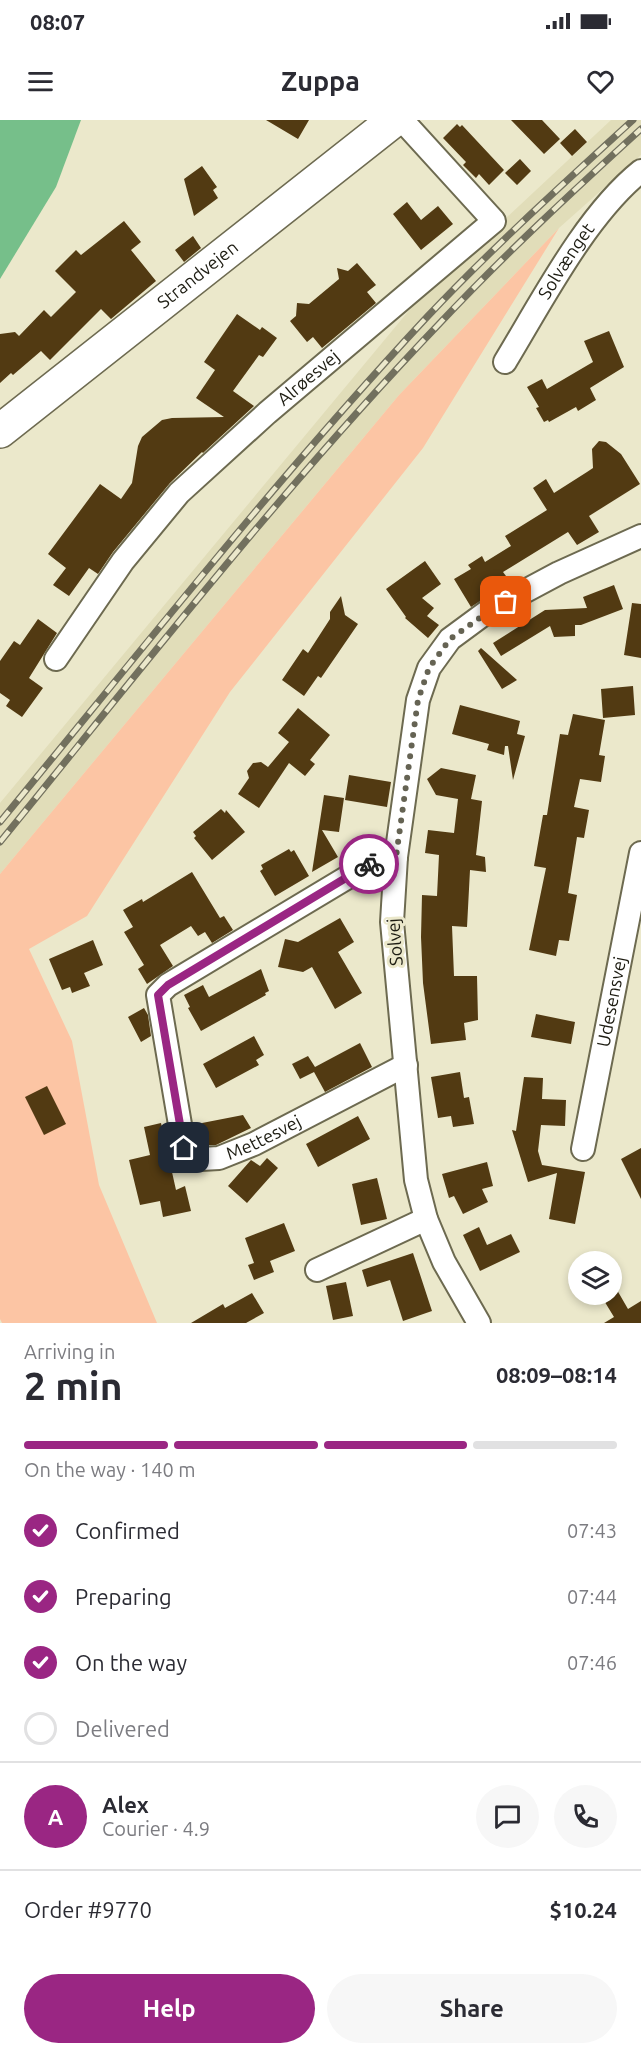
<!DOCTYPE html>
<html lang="en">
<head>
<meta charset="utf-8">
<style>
	body { margin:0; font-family:Ubuntu,sans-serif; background:#f7f7f7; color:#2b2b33; height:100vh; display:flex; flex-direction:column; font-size:22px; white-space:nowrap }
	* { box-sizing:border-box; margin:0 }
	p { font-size:20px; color:#7c7c81 }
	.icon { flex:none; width:33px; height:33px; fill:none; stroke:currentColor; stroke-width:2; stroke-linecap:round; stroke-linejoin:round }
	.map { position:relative; height:1203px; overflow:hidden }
	.side { display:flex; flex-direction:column; background:#fff; flex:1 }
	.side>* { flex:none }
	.buttons { position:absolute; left:568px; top:1131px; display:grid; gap:12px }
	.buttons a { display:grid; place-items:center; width:54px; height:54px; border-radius:50%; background:#fff; box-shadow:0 3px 9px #0003; font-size:30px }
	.pin { position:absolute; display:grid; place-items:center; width:51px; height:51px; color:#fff; margin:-26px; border-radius:12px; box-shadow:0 3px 9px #0006 }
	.courier { position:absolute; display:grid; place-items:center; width:60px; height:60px; margin:-30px; border:4px solid #9a2683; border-radius:50%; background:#fff; color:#222; box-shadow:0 2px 8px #0007 }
	.overview em { font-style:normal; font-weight:700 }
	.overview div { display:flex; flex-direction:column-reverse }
	.overview { display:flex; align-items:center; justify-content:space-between; height:102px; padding:0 24px }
	h1 { font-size:39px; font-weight:700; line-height:45px }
	.bar { display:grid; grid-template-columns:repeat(4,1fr); gap:9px 6px; align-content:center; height:72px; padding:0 24px }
	.bar i { height:8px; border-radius:4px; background:#e1e1e2 }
	.bar .on { background:#9a2683 }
	.bar p { grid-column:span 4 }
	.line { display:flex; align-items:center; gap:15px; padding:0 24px; border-top:2px solid #e1e1e2 }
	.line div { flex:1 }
	.round { display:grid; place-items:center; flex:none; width:63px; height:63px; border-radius:32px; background:#f7f7f7 }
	ol { padding:0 24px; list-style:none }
	li { display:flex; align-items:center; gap:18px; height:66px }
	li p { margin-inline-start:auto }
	li .icon { padding:6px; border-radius:50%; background:#9a2683; color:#fff; stroke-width:4 }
	li:last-child { color:#7c7c81 }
	li i { width:33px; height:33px; border:3px solid #e1e1e2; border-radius:50% }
	.cta { display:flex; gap:12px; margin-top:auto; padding:12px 24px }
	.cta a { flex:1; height:69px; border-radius:36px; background:#9a2683; color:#fff; font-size:24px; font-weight:700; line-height:69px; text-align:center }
	.cta a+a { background:#f7f7f7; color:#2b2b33 }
	.status { display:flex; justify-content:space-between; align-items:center; height:42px; padding:0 30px; background:#fff; direction:ltr }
	.status svg { height:16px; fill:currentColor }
	header { display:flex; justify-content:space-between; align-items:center; height:78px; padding:0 24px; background:#fff; font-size:27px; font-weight:700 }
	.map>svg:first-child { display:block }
	.built { fill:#e1ddb9 }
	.green { fill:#fcc5a4 }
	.water { fill:#76bf8a }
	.building { fill:#523a12 }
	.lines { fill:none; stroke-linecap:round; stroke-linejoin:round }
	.street-casing { stroke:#6d6a50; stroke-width:26 }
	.secondary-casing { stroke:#6d6a50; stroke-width:36 }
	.street { stroke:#fff; stroke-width:22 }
	.secondary { stroke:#fff; stroke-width:33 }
	.rail-casing { stroke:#72705e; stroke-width:7 }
	.rail { stroke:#ebe8cb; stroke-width:4.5; stroke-dasharray:14; stroke-linecap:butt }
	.done { stroke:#656353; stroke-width:6; stroke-dasharray:0 10.8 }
	.route { stroke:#9a2683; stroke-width:8 }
	.labels { text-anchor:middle; stroke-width:6; stroke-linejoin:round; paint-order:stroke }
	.street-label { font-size:18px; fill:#1d1c12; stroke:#ebe8cb }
</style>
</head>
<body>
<div class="status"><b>08:07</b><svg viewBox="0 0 49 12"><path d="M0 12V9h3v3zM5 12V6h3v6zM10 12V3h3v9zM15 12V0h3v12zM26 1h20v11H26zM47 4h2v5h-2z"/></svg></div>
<header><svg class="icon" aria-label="menu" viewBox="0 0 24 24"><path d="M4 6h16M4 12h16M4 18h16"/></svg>Zuppa<svg class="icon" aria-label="heart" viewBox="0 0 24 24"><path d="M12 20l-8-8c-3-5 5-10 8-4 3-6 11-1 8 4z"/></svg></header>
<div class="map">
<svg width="641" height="1203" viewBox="0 0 641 1203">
	<rect width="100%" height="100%" fill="#ebe8cb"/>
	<path class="built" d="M 611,0 L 641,0 L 641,35 L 559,108 L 399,275 L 0,754 L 0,683 L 416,182 Z"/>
	<path class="green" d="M 559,108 L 423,328 L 230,572 L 87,796 L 29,829 L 72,921 L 99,1065 L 157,1203 L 2,1203 L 0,1199 L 0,754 L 399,275 Z"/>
	<path class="water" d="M 0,0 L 81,0 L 56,67 L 0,159 Z"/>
	<path class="building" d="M 266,0 L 309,0 L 298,19 Z
		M 511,0 L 542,0 L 560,19 L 544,34 Z
		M 457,4 L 460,7 L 462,5 L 504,50 L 489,65 L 479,54 L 476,58 L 463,45 L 466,42 L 443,18 Z
		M 575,9 L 587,22 L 572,36 L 560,23 Z
		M 520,39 L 531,51 L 517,65 L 505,53 Z
		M 202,46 L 217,67 L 213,70 L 218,78 L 194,96 L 184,59 Z
		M 407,82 L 421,100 L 438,86 L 453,104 L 421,130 L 393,94 Z
		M 124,101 L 141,122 L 131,130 L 156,161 L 111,199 L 101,189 L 50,240 L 41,231 L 13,255 L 11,253 L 0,263 L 0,214 L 15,212 L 19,216 L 44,190 L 51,197 L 76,172 L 55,151 L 76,130 L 81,135 Z
		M 193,116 L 201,128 L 184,142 L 175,130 Z
		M 357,143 L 376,165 L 367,172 L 376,183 L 322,228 L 313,217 L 307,222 L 290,201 L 296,196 L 297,183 L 309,184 L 339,159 L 337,148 L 348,151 Z
		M 237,194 L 260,210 L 262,207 L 277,218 L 263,237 L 259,235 L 233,271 L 254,286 L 203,333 L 202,332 L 170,363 L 113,432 L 98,454 L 89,448 L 69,476 L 53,465 L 66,448 L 48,434 L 100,364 L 121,379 L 132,363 L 138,326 L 142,317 L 162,300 L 172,298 L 224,297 L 196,278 L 215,250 L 204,242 Z
		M 609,211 L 624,247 L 590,268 L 596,280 L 578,291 L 576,287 L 549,302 L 548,300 L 544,302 L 536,288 L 539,287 L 527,267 L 542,259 L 547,269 L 593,242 L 584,221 Z
		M 599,321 L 606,322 L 621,334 L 640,364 L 589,396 L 599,412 L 577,425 L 568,412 L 503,452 L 506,456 L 498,461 L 494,472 L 471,487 L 454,459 L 471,449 L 468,445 L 482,436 L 485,442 L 511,426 L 505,416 L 547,390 L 533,368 L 546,359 L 554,373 L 587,352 L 593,348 L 592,329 Z
		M 425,441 L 441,464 L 422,478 L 434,488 L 427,496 L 439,505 L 428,518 L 405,498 L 406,497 L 386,469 Z
		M 614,465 L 623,489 L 581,505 L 575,505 L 575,516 L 554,517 L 550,506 L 501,536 L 493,523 L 545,490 L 587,488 L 583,477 Z
		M 341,476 L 345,495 L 358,504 L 321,558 L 318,556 L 304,576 L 282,560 L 303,529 L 308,533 L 330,499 L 330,492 Z
		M 632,483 L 641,484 L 641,538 L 624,535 Z
		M 38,499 L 57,513 L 29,558 L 43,568 L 22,597 L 6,586 L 10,580 L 0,573 L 0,541 L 14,521 L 20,525 Z
		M 481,528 L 517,560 L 502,569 L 478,531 Z
		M 633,566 L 635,595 L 603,598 L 601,569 Z
		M 460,585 L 520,601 L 517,614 L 525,616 L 513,660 L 508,626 L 505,626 L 504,635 L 487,630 L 489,624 L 452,614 Z
		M 298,588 L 330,615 L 310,640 L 315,644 L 305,656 L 289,643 L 259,688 L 238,674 L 249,658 L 247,651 L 253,643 L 261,642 L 268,647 L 289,622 L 278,613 Z
		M 573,594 L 605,600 L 599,635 L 605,636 L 601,662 L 580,659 L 574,687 L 589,690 L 584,718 L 577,717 L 568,773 L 577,775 L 569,821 L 559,820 L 556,836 L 529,830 L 546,748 L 534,746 L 543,695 L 547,695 L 560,614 L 568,615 Z
		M 441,648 L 476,655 L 471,679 L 482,681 L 476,735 L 485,737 L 486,752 L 470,750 L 467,807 L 452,806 L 454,856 L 477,856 L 478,900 L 464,903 L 466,920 L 431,924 L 423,863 L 421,817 L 422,775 L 437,776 L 439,735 L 425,733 L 428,710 L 454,713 L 458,679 L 436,675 L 427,659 Z
		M 349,655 L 391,662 L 387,687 L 345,680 Z
		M 324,675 L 344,678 L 339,712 L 322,710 L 338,737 L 312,752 Z
		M 221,689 L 225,693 L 226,690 L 245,712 L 212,740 L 194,718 L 196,716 L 193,712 Z
		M 289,729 L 291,732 L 294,730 L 309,756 L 275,776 L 260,751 L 263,749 L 261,745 Z
		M 192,752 L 220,798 L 224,796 L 233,810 L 212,823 L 205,812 L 198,816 L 191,806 L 160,825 L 173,846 L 147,864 L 138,849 L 144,845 L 124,812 L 133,807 L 123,790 L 142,779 L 143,782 Z
		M 340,798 L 354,822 L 338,832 L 362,873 L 335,889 L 312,847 L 303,852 L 278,847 L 285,819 L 298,822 Z
		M 93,820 L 103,845 L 84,853 L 90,866 L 72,873 L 70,867 L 62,870 L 49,839 Z
		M 261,849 L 269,871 L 265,873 L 266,875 L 201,911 L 188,888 L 190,887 L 184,875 L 203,865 L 209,877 Z
		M 144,888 L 148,895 L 151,916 L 141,922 L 128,897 Z
		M 536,894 L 575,902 L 571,924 L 531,917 Z
		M 254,916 L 264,935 L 256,940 L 259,945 L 216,968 L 203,944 Z
		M 360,923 L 372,947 L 325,972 L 314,952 L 300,959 L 292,944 L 308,936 L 315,947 Z
		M 460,952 L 464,978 L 469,977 L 474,1004 L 453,1007 L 451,996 L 438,998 L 431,957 Z
		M 524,957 L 543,958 L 542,979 L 566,980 L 565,1006 L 541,1005 L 538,1031 L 542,1045 L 585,1052 L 575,1104 L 549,1099 L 557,1053 L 528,1062 L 512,1010 L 516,1011 Z
		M 47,966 L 66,1004 L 44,1015 L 25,977 Z
		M 243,995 L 251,1008 L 216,1025 L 207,1025 L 202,1003 Z
		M 358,996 L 370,1019 L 318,1047 L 306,1024 Z
		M 161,1003 L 176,1070 L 185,1066 L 191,1091 L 163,1097 L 160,1081 L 140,1085 L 129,1040 L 150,1035 L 144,1007 Z
		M 641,1028 L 641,1079 L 621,1039 Z
		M 267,1038 L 278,1048 L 247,1083 L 228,1066 L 251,1040 L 260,1046 Z
		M 487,1042 L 493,1066 L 482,1069 L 488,1082 L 463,1094 L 454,1076 L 449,1078 L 442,1054 Z
		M 377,1058 L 387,1099 L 361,1105 L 352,1064 Z
		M 284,1103 L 295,1131 L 270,1141 L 274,1152 L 254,1160 L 248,1145 L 254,1143 L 245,1118 Z
		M 479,1107 L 487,1125 L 511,1114 L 520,1132 L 480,1151 L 463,1115 Z
		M 413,1133 L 432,1191 L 403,1201 L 390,1160 L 367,1167 L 362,1150 Z
		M 346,1162 L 353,1196 L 333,1200 L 326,1166 Z
		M 617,1170 L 628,1189 L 641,1181 L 641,1203 L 604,1203 L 614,1197 L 603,1179 Z
		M 252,1173 L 264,1193 L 246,1203 L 191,1203 L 223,1184 L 225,1188 Z"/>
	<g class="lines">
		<g class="street-casing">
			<g id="street">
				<path id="s1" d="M 505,242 C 542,181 586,95 641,51"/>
				<path id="s2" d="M 56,539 L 123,441 L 179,373 L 267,293 L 494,101 L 402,0"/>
				<path id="s3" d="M 396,737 L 368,745 L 168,865 L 158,875 L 184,1028 L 201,1039 L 219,1038 L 254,1024 L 406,945"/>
				<path id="s4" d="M 583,1029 L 641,733"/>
				<path d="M 317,1150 L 426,1099"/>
				<path d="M 479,1203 L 444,1142 L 426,1099 L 416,1060 L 392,802 L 396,737 L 418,580 L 429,548 L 450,519 L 488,491 L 559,453 L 641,416"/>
			</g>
		</g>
		<g class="secondary-casing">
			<g id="secondary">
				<path id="s5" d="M 0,311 L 394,0"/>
			</g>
		</g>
		<use href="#street" class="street"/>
		<use href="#secondary" class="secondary"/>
		<g class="rail-casing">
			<path id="rail" d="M 0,702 C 140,532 277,358 427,197 C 492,128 563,64 633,0
				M 0,722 C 143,547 283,367 440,203 C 504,135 572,72 641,9"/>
		</g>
		<use href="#rail" class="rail"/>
	</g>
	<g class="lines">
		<path class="done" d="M 369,744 L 396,737 L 418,580 L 429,548 L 450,519 L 488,492 L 506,482"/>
		<path class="route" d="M 184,1028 L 158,875 L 168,865 L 369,744"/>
	</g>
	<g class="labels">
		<g class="street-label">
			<text dy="6" stroke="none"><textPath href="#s1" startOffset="118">Solvænget</textPath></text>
			<text dy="6" stroke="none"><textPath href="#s5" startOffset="252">Strandvejen</textPath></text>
			<text dy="6" stroke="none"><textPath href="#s2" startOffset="380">Alrøesvej</textPath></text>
			<text transform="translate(395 822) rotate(-94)" y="6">Solvej</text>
			<text dy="6" stroke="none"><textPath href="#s4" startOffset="150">Udesensvej</textPath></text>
			<text dy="6" stroke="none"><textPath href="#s3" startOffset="519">Mettesvej</textPath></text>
		</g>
	</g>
</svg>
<div class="buttons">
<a><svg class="icon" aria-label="layers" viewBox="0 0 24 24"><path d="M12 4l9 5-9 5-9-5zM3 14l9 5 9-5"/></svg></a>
</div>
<div class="pin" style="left:506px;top:482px;background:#ea580c"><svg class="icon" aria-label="bag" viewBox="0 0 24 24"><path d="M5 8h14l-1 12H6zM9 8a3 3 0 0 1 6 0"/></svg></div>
<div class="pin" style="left:184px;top:1028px;background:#1f2937"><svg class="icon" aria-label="home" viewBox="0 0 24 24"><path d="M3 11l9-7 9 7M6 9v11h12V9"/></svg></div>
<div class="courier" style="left:369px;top:744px"><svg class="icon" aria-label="bike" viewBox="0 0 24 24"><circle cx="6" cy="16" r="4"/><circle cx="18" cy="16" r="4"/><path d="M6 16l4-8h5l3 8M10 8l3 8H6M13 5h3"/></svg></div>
</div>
<section class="side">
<div class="overview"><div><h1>2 min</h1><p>Arriving in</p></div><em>08:09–08:14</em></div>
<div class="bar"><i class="on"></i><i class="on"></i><i class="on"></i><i></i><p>On the way · 140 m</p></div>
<ol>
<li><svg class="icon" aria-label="check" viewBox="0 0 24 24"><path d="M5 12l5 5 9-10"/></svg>Confirmed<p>07:43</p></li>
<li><svg class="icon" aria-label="check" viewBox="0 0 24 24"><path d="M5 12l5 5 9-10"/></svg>Preparing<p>07:44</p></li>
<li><svg class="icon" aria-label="check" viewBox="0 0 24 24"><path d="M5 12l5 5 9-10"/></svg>On the way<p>07:46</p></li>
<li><i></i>Delivered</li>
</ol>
<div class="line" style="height:108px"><b class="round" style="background:#9a2683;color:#fff">A</b><div><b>Alex</b><p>Courier · 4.9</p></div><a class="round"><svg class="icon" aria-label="chat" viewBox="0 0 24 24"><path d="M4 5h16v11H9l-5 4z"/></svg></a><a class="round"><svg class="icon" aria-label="phone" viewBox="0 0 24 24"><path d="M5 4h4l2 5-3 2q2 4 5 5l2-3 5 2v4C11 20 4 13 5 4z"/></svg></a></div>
<div class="line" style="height:78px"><div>Order #9770</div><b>$10.24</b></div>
<div class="cta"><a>Help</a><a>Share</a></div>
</section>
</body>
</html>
